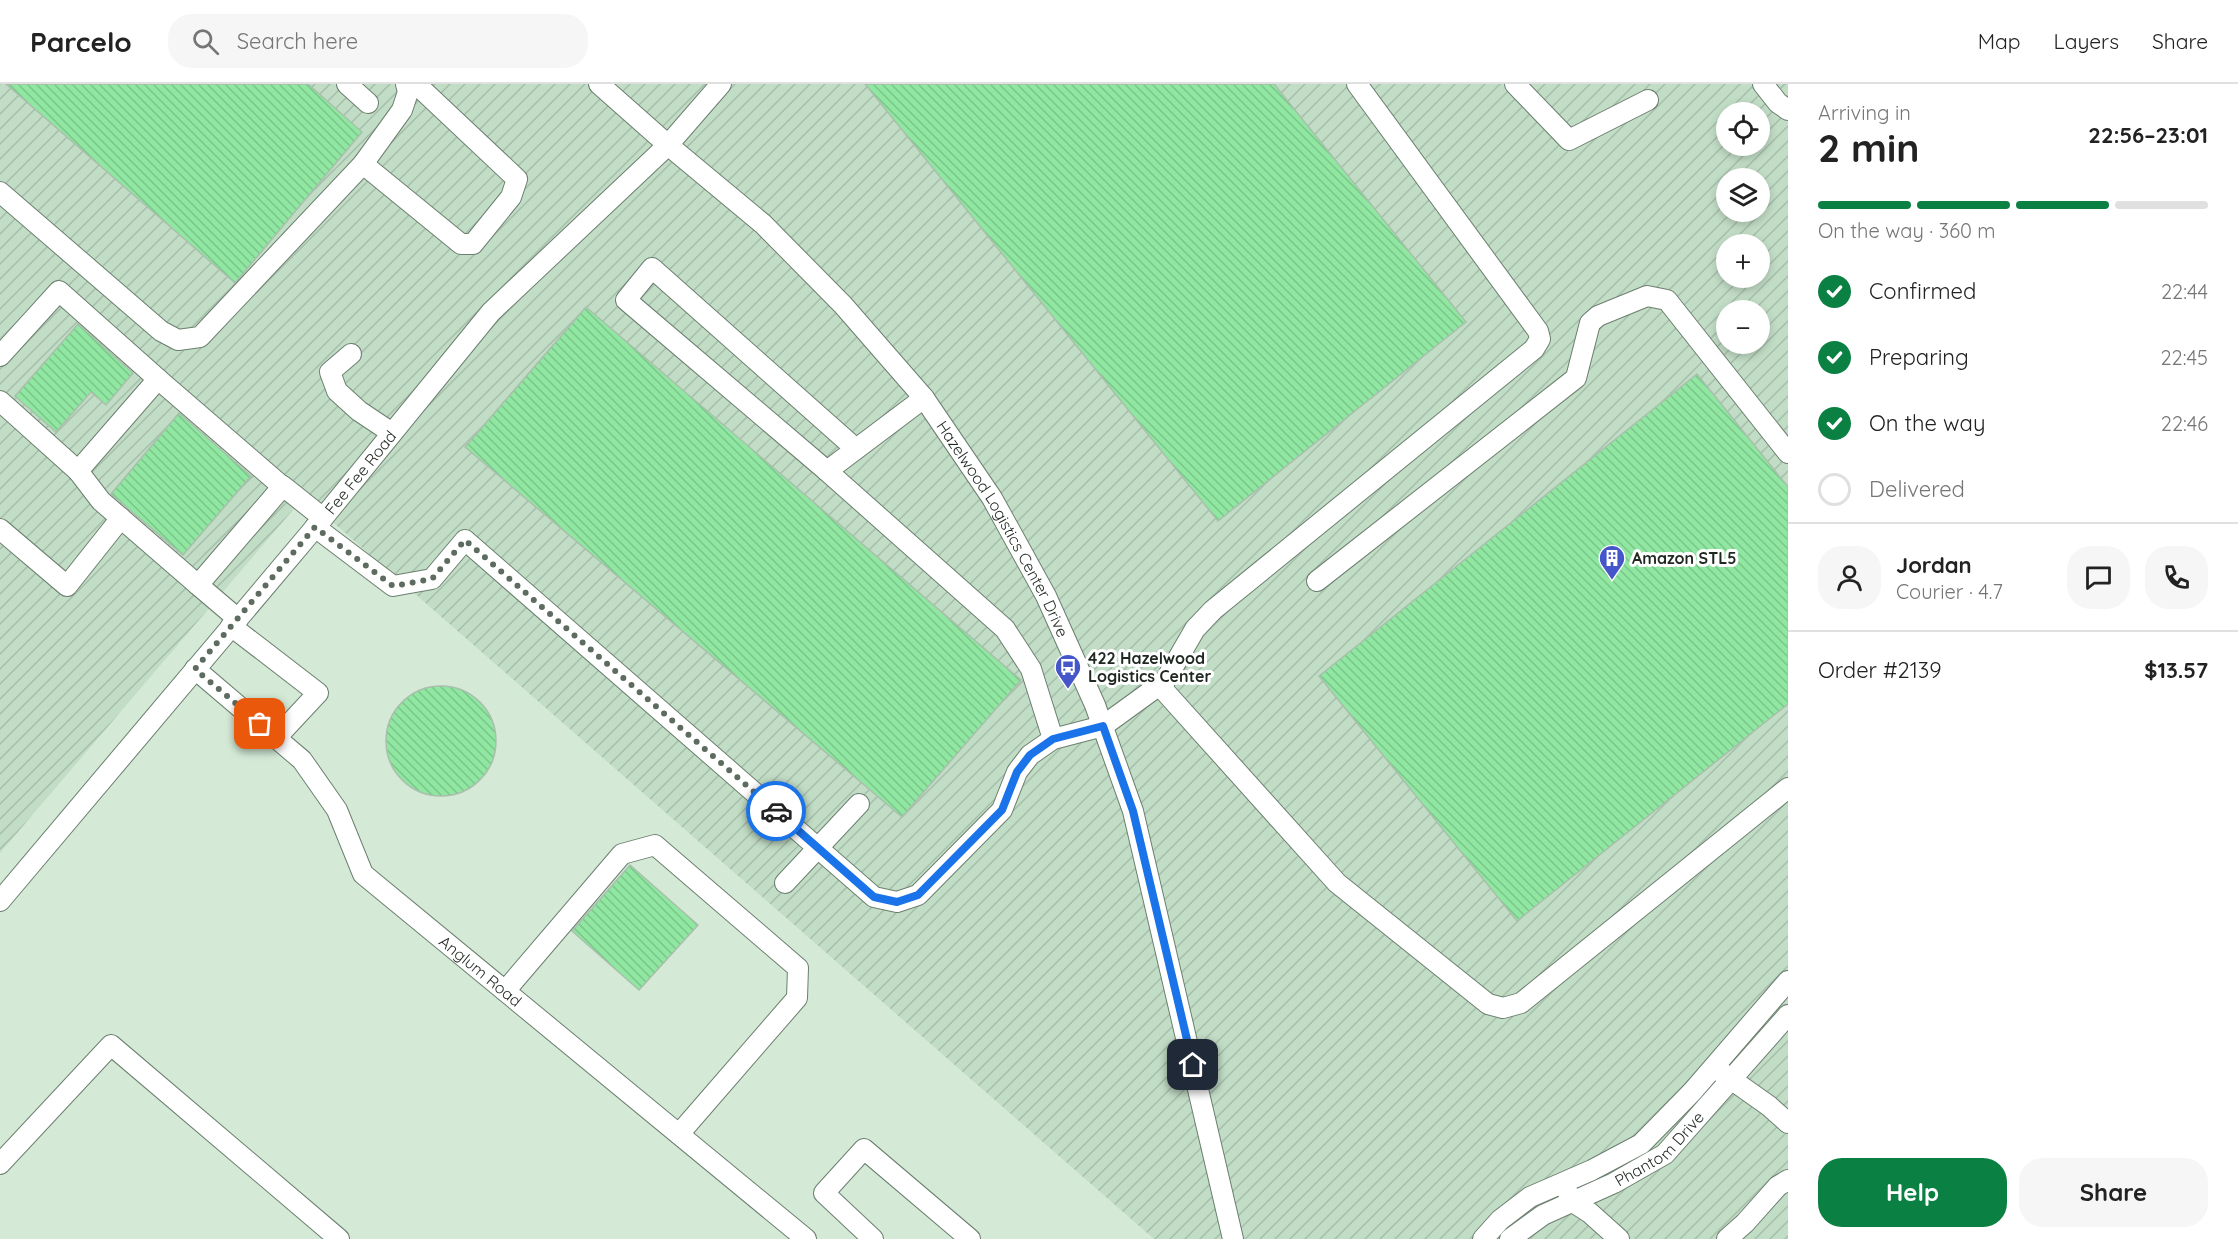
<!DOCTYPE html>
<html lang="en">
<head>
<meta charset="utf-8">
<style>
	body { margin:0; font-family:Quicksand,sans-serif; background:#f6f6f6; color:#222; height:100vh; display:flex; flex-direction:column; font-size:22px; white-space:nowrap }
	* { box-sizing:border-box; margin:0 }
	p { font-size:20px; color:#767676 }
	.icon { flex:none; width:33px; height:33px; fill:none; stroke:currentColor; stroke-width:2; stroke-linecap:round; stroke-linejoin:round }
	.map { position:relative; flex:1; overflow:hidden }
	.panel { display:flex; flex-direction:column; background:#fff; width:450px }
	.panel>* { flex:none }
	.fabs { position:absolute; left:1716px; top:18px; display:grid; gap:12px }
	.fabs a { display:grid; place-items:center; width:54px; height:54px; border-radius:50%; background:#fff; box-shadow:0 3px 9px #0003; font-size:30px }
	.pin { position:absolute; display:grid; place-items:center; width:51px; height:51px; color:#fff; margin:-26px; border-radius:12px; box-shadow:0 3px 9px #0006 }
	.courier { position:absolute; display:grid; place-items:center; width:60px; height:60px; margin:-30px; border:4px solid #1a73e8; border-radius:50%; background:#fff; color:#222; box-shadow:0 2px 8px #0007 }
	.headline em { font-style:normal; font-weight:700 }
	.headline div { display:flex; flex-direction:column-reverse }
	.headline { display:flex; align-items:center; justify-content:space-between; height:102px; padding:0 30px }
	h1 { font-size:39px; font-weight:700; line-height:45px }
	.bar { display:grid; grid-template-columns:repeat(4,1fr); gap:9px 6px; align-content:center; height:72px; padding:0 30px }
	.bar i { height:8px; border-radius:4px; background:#e0e0e0 }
	.bar .selected { background:#0b8043 }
	.bar p { grid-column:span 4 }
	.line { display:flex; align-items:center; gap:15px; padding:0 30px; border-top:2px solid #e0e0e0 }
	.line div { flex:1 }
	.round { display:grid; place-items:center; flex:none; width:63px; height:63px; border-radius:24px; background:#f6f6f6 }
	ol { padding:0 30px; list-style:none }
	li { display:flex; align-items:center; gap:18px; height:66px }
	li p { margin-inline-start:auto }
	li .icon { padding:6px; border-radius:50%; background:#0b8043; color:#fff; stroke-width:4 }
	li:last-child { color:#767676 }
	li i { width:33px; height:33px; border:3px solid #e0e0e0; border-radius:50% }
	.button { display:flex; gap:12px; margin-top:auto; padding:12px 30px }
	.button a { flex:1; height:69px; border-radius:24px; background:#0b8043; color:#fff; font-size:24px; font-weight:700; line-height:69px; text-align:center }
	.button a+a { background:#f6f6f6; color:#222 }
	header { display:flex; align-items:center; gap:36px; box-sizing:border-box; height:84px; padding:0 30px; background:#fff; border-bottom:2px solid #e0e0e0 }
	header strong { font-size:28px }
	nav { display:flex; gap:33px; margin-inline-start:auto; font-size:21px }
	.search { width:420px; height:54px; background:#f6f6f6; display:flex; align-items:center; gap:15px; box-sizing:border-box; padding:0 21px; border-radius:24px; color:#767676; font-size:22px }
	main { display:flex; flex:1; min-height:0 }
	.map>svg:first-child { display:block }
	.industrial { fill:url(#industrial-furrows); fill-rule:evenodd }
	.building { fill:url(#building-back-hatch); stroke:#aabfad; stroke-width:1.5 }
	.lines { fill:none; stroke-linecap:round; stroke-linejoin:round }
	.minor-casing { stroke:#6b7f6e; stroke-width:22 }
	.minor { stroke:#fff; stroke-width:20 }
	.done { stroke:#5e6b60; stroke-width:6; stroke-dasharray:0 10.8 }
	.route { stroke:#1a73e8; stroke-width:8 }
	.labels { text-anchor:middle; stroke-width:6; stroke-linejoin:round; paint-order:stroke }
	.street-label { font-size:16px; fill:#1f2720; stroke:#fff }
	.poi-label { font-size:16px; font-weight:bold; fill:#1f2720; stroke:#fff; text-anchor:start }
</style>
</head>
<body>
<header>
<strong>Parcelo</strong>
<div class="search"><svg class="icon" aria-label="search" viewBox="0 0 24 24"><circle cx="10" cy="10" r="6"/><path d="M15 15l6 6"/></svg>Search here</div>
<nav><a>Map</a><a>Layers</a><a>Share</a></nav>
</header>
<main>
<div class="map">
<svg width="1788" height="1155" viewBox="0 0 1788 1155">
	<defs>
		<pattern id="industrial-furrows" width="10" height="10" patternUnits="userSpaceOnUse" patternTransform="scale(1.5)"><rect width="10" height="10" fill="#c2ddc6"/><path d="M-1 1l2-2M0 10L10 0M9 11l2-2" fill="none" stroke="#a6beaa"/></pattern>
		<pattern id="building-back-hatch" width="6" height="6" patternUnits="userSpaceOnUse" patternTransform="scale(1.5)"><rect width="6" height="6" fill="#8fe7a1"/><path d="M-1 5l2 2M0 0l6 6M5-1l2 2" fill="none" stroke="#7bc68a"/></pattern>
	</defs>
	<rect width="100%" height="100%" fill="#d4ead7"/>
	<path class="industrial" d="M 0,0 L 1788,0 L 1788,1155 L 1154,1155 L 304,413 L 0,769 ZM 1726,28 L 1760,28 L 1760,62 L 1726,62 ZM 1726,94 L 1760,94 L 1760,128 L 1726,128 ZM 1726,160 L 1760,160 L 1760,194 L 1726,194 ZM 1726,226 L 1760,226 L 1760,260 L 1726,260 Z"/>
	<path class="building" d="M 6,0 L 308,0 L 362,48 L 235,199 Z
		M 865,0 L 1274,0 L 1466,238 L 1218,437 Z
		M 586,223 L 1021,596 L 902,733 L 465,363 Z
		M 78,240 L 133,289 L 106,321 L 91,308 L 56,348 L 15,312 Z
		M 1697,290 L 1788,403 L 1788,620 L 1517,837 L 1319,592 Z
		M 179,329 L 251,392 L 183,471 L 111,410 Z
		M386 657a55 55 0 1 1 110 0a55 55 0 1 1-110 0Z
		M 630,781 L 698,841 L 639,906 L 572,847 Z"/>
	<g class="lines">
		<g class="minor-casing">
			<g id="minor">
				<path d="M 347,0 L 368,19"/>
				<path id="s1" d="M 599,0 L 668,61 L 763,140 L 843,221 L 924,314 L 992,414 L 1046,512 L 1095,621 L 1133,727 L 1233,1155"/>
				<path d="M 1515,0 L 1569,56 L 1648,16"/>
				<path d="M 1763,0 L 1778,19 L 1788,26"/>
				<path d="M 363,80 L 461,160 L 473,160 L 511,113 L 517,95 L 416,0"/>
				<path d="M 0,108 L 161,247 L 178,256 L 200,253 L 363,80 L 402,26 L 408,8 L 406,0"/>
				<path d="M 351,270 L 330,288 L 337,307 L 359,327 L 392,349"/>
				<path d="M 0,272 L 59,207 L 158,295"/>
				<path d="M 924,314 L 827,387 L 1005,545 L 1031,585 L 1053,655"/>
				<path d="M 0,317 L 78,387"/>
				<path d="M 827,387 L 626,216 L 652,184 L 856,365"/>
				<path d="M 315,443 L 393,502 L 432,495 L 465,456 L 874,813 L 897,818 L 918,811 L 1002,726 L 1017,688 L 1030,671 L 1053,655 L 1103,642 L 1165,597 L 1195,545 L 1213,526 L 1534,265 L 1540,255 L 1538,247 L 1357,0"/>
				<path d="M 0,445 L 67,502 L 121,434"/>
				<path d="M 1317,497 L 1576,294 L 1590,239 L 1598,232 L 1647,212 L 1667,216 L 1788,369"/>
				<path d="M 198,501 L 101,417 L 78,387 L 158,295 L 283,403"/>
				<path d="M 238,535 L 198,501 L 283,402 L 323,434"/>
				<path d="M 231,542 L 318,609 L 276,654"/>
				<path id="s2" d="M 195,585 L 302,676 L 337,726 L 363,790 L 806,1155"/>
				<path d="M 1159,601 L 1337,799 L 1488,920 L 1503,924 L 1521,919 L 1788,704"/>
				<path d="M 785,799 L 859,720"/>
				<path id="s3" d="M 0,817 L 323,434 L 491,228 L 668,61 L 721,0"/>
				<path d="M 505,907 L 622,770 L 655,761 L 798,884 L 797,914 L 679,1050"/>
				<path d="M 1721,988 L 1769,1022 L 1788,1039"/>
				<path d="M 0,1080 L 111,961 L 339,1155"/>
				<path d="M 1568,1109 L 1573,1118 L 1590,1129 L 1619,1155"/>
				<path d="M 873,1155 L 824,1109 L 864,1065 L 970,1155"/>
				<path d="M 1483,1155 L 1500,1136 L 1530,1113 L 1592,1086 L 1641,1060 L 1692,1008 L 1788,897"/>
				<path id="s4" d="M 1510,1155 L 1543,1131 L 1614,1099 L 1665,1070 L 1788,931"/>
				<path d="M 1727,1155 L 1745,1139 L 1778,1102 L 1788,1096"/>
			</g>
		</g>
		<use href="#minor" class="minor"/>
	</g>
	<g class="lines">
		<path class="done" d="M 260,640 L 195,585 L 315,443 L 393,502 L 432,495 L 465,456 L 776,727"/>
		<path class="route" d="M 776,727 L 874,813 L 897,818 L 918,811 L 1002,726 L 1017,688 L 1030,671 L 1053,655 L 1103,642 L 1133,727 L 1193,981"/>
	</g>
	<defs>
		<g id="building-pin" transform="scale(1.35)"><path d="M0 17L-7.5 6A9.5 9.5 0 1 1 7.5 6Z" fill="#4456ca" stroke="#fff"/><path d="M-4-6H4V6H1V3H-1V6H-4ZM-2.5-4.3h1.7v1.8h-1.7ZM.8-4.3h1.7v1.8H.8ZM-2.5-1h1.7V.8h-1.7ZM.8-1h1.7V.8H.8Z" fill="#fff"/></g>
		<g id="bus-pin" transform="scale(1.35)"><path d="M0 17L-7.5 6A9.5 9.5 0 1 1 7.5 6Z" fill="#4456ca" stroke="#fff"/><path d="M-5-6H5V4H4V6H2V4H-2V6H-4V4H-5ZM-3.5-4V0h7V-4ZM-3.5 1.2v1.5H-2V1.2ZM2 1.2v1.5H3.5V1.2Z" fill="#fff"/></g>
	</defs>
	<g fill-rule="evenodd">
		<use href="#building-pin" x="1612" y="474"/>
		<use href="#bus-pin" x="1068" y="583"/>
	</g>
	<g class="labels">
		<g class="street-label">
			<text dy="6" stroke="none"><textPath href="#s3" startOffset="560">Fee Fee Road</textPath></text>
			<text dy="6" stroke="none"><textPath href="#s1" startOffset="606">Hazelwood Logistics Center Drive</textPath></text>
			<text dy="6" stroke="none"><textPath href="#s2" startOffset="423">Anglum Road</textPath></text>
			<text dy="6" stroke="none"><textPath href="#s4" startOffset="176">Phantom Drive</textPath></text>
		</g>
		<g class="poi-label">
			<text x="1632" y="480">Amazon STL5</text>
			<text x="1088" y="580">422 Hazelwood<tspan x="1088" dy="18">Logistics Center</tspan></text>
		</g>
	</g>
</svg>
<div class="fabs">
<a><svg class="icon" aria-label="locate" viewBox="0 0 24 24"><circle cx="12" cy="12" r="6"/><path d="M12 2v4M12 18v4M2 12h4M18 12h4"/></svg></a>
<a><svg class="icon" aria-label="layers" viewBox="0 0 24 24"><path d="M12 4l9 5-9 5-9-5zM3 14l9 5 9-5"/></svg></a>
<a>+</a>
<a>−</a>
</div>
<div class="pin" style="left:260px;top:640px;background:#ea580c"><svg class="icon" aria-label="bag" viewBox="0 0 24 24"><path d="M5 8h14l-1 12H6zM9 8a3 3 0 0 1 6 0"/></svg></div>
<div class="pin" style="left:1193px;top:981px;background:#1f2937"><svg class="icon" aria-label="home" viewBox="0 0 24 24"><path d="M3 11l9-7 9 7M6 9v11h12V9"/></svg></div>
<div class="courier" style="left:776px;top:727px"><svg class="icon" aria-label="car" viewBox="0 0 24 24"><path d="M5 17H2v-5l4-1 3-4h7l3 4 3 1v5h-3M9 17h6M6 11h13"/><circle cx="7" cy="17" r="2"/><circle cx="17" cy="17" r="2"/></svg></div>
</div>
<section class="panel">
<div class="headline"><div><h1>2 min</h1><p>Arriving in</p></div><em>22:56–23:01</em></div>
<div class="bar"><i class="selected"></i><i class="selected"></i><i class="selected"></i><i></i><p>On the way · 360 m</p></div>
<ol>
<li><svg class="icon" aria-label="check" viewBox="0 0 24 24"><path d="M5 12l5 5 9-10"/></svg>Confirmed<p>22:44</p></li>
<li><svg class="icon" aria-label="check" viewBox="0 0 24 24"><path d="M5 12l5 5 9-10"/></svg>Preparing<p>22:45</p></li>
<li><svg class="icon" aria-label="check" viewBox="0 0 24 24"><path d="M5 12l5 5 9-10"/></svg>On the way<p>22:46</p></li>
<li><i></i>Delivered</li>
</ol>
<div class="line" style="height:108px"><a class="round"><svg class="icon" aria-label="person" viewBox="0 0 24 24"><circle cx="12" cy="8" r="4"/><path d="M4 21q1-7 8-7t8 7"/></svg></a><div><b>Jordan</b><p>Courier · 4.7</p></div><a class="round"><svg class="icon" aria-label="chat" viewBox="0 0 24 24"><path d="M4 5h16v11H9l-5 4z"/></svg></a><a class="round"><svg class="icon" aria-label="phone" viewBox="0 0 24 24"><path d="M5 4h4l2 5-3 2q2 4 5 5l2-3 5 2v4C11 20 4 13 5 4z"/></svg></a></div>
<div class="line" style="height:78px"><div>Order #2139</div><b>$13.57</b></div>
<div class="button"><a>Help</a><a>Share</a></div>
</section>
</main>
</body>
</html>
